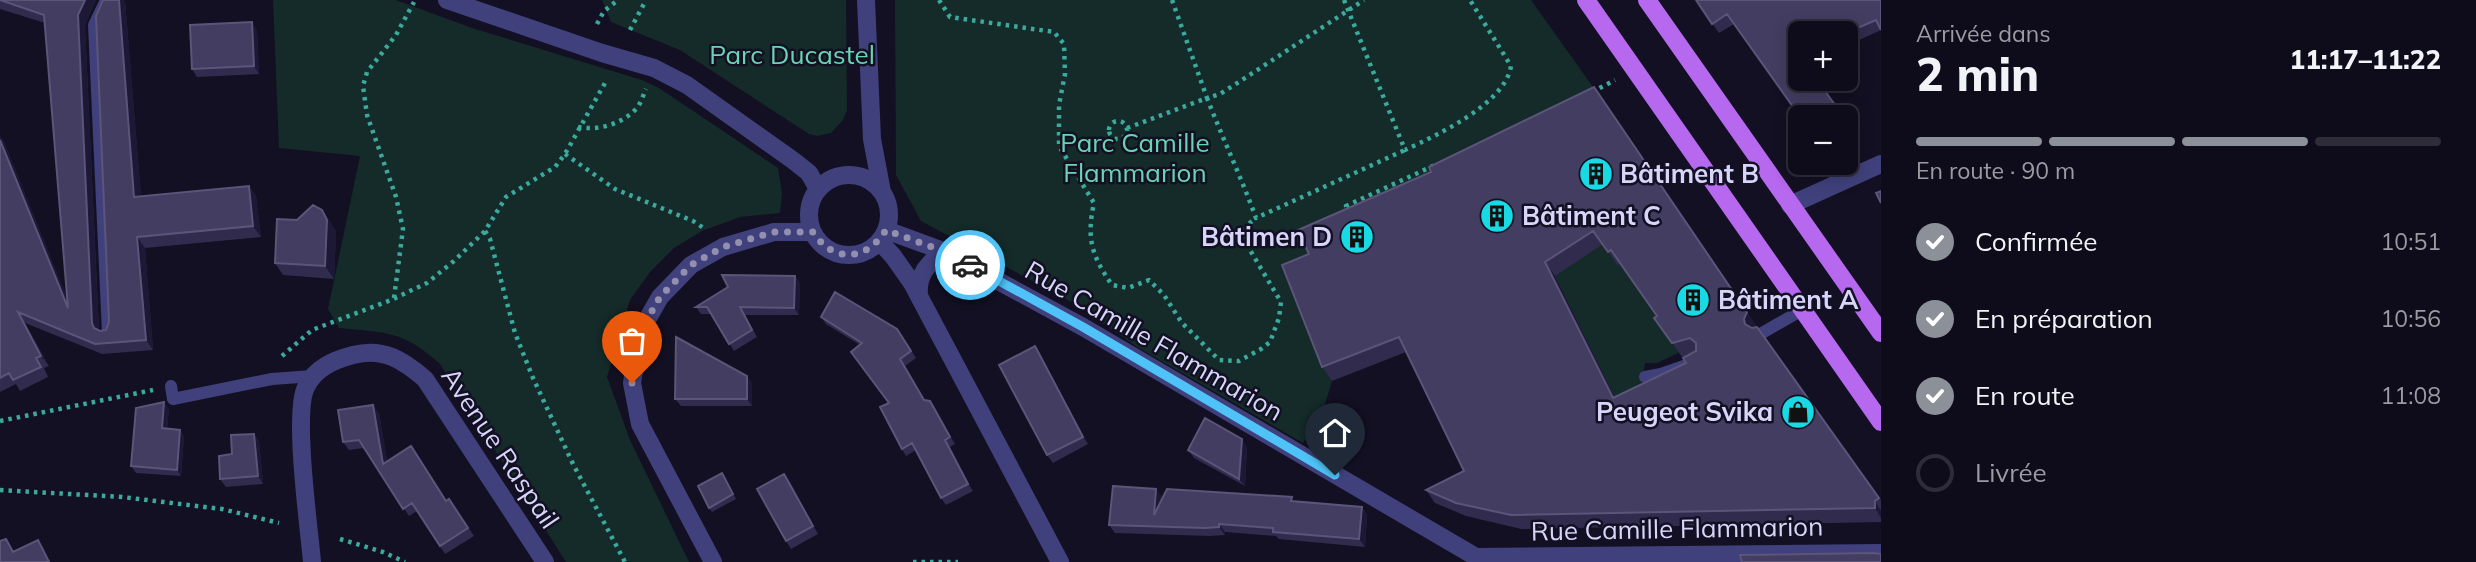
<!DOCTYPE html>
<html lang="fr">
<head>
<meta charset="utf-8">
<style>
	body { margin:0; font-family:Mulish,sans-serif; background:#171523; color:#f1f3f6; height:100vh; display:flex; flex-direction:column; font-size:26px; white-space:nowrap }
	* { box-sizing:border-box; margin:0 }
	p { font-size:23px; color:#9b9ba2 }
	.icon { flex:none; width:38px; height:38px; fill:none; stroke:currentColor; stroke-width:2; stroke-linecap:round; stroke-linejoin:round }
	.map { position:relative; flex:1; overflow:hidden }
	.panel { display:flex; flex-direction:column; background:#0e0c1a; width:595px }
	.panel>* { flex:none }
	.fabs { position:absolute; left:1788px; top:21px; display:grid; gap:14px }
	.fabs a { display:grid; place-items:center; width:70px; height:70px; border-radius:10px; background:#0e0c1a; box-shadow:0 4px 18px #0003,0 0 0 2px #2e2c39; font-size:35px }
	.pin { position:absolute; display:grid; place-items:center; width:60px; height:60px; color:#fff; margin:-72px -30px; border-radius:50% 50% 50% 0; rotate:-45deg; box-shadow:0 0 7px #0007 }
	.pin .icon { rotate:45deg }
	.courier { position:absolute; display:grid; place-items:center; width:70px; height:70px; margin:-35px; border:5px solid #4fc3f7; border-radius:50%; background:#fff; color:#222; box-shadow:0 2px 9px #0007 }
	.head em { font-style:normal; font-weight:800 }
	.head div { display:flex; flex-direction:column-reverse }
	.head { display:flex; align-items:center; justify-content:space-between; height:119px; padding:0 35px }
	h1 { font-size:46px; font-weight:800; line-height:52px }
	.bar { display:grid; grid-template-columns:repeat(4,1fr); gap:10px 7px; align-content:center; height:84px; padding:0 35px }
	.bar i { height:9px; border-radius:5px; background:#2e2c39 }
	.bar .active { background:#8c9099 }
	.bar p { grid-column:span 4 }
	ol { padding:0 35px; list-style:none }
	li { display:flex; align-items:center; gap:21px; height:77px }
	li p { margin-inline-start:auto }
	li .icon { padding:7px; border-radius:50%; background:#8c9099; color:#fff; stroke-width:4 }
	li:last-child { color:#9b9ba2 }
	li i { width:38px; height:38px; border:4px solid #2e2c39; border-radius:50% }
	main { display:flex; flex:1; min-height:0 }
	.map>svg:first-child { display:block }
	.green { fill:#142b29 }
	.lines { fill:none; stroke-linecap:round; stroke-linejoin:round }
	.path { stroke:#3ba99d; stroke-width:4.5; stroke-dasharray:3.5 5; stroke-linecap:butt }
	.service { stroke:#40417c; stroke-width:12 }
	.minor { stroke:#40417c; stroke-width:18 }
	.primary { stroke:#b668ef; stroke-width:18 }
	.wall { fill:#312b4e; fill-rule:evenodd }
	.shaded-wall { fill:#1d1835 }
	.building { fill:#433d61; stroke:#5a5579; stroke-width:2; fill-rule:evenodd }
	.done { stroke:#9390af; stroke-width:7; stroke-dasharray:0 12.6 }
	.route { stroke:#4fc3f7; stroke-width:9 }
	.labels { text-anchor:middle; stroke-width:5; stroke-linejoin:round; paint-order:stroke }
	.park-label { font-size:26px; fill:#69d3b3; stroke:#121022 }
	.poi-label { font-size:26px; font-weight:bold; fill:#d8d5fb; stroke:#121022; text-anchor:start }
	.street-label { font-size:26px; fill:#d8d5fb; stroke:#121022 }
</style>
</head>
<body>
<main>
<div class="map">
<svg width="1881" height="562" viewBox="0 0 1881 562">
	<rect width="100%" height="100%" fill="#121022"/>
	<path class="green" d="M 273,0 L 396,0 L 472,28 L 642,80 L 659,88 L 778,168 L 782,194 L 780,213 L 740,217 L 702,231 L 674,248 L 650,272 L 630,300 L 607,377 L 630,440 L 689,562 L 566,562 L 440,364 C 402,330 387,333 339,328 L 328,309 L 360,156 L 279,148 Z
		M 602,0 L 846,0 L 847,110 L 843,120 L 831,133 L 817,136 L 809,134 L 680,50 L 611,22 Z
		M 895,0 L 1531,0 L 1603,101 L 1439,180 L 1578,193 L 1618,266 L 1624,261 L 1637,287 L 1661,320 L 1664,332 L 1674,346 L 1693,346 L 1657,363 L 1645,363 L 1640,393 L 1632,407 L 1318,267 L 1292,279 L 1332,381 L 1323,411 L 1303,443 L 1137,347 L 1075,304 L 921,221 L 896,175 Z"/>
	<g class="lines">
		<path class="path" d="M 939,0 L 950,17 L 1054,32 L 1064,44 L 1065,74 L 1059,105 L 1059,146 L 1094,203 C 1086,239 1092,256 1112,285 L 1128,288 L 1149,280 L 1164,295 L 1182,323 L 1219,360 L 1239,361 L 1261,349 L 1270,342 L 1279,318 L 1281,302 L 1247,245 L 1246,226 L 1256,218
			M 1172,0 L 1207,98 L 1220,94 L 1242,80 L 1364,0
			M 1344,0 L 1405,150 C 1437,135 1505,104 1511,66 L 1470,0
			M 597,24 L 604,11 L 618,0
			M 630,30 L 646,0
			M 1592,92 L 1615,80
			M1109 130a9 9 0 1 1 18 0a9 9 0 1 1-18 0Z
			M 578,127 C 598,131 622,124 636,109 C 641,104 643,95 646,89
			M 1127,128 L 1207,98 C 1223,139 1241,177 1256,218 L 1405,150
			M 565,154 L 615,189 L 693,221 L 705,229
			M 1350,214 L 1346,206 L 1435,165
			M 485,231 L 490,239 L 515,333 L 533,378 L 573,464 L 625,562
			M 394,298 L 403,229 L 396,197 L 367,115 L 363,86 L 367,72 L 396,35 L 414,2
			M 282,356 L 312,330 L 391,300 L 427,283 L 454,261 L 485,231 L 506,197 L 555,167 L 565,154 L 605,83
			M 0,421 L 153,390
			M 0,490 L 122,497 L 222,509 L 279,523
			M 340,539 L 383,552 L 405,562
			M 913,562 L 958,562"/>
		<path class="service" d="M 106,0 L 94,25 L 108,333
			M 1762,333 L 1802,310
			M 1645,377 L 1661,374 L 1684,366
			M 171,386 L 173,399 L 272,379 L 313,376"/>
		<path class="minor" d="M 447,0 L 602,53 L 654,68 L 687,85 L 794,161 L 809,173 L 818,189
			M 866,0 L 872,139 L 882,192
			M809 215a40 40 0 1 1 80 0a40 40 0 1 1-80 0Z
			M 1790,205 L 1881,164
			M 886,230 L 943,251 L 1083,327 L 1476,557 L 1881,553
			M 879,241 L 893,256 L 912,283 L 1060,562
			M 919,296 C 917,275 927,265 943,251
			M 312,562 C 309,527 293,413 306,387 C 315,368 334,360 353,355 C 383,347 403,360 425,379 L 545,562
			M 713,562 L 640,424 L 632,383 L 638,347 L 644,325 L 660,297 L 691,265 L 723,247 L 774,232 L 813,232"/>
		<path class="primary" d="M 1586,0 L 1881,422
			M 1647,0 L 1881,333"/>
	</g>
	<path class="wall" d="M 0,0 L 96,0 L 85,25 L 99,331 L 100,331 L 106,330 L 109,322 L 103,0 L 125,0 L 141,197 L 249,186 L 256,196 L 261,237 L 145,248 L 153,350 L 102,354 L 25,323 L 49,366 L 44,368 L 48,377 L 20,391 L 16,384 L 0,392 L 0,136 L 4,142 L 67,298 L 45,23 L 0,9 Z
		M 1696,0 L 1881,0 L 1881,30 L 1846,46 L 1846,33 L 1801,33 L 1801,79 L 1734,24 L 1719,33 Z
		M 257,30 L 259,74 L 197,77 L 192,69 Z
		M 1594,87 L 1756,327 L 1881,500 L 1881,522 L 1521,529 L 1466,516 L 1435,503 L 1426,490 L 1464,471 L 1406,352 L 1332,381 L 1322,367 L 1309,254 L 1431,172 ZM 1603,244 L 1618,266 L 1620,264 L 1657,316 L 1654,318 L 1682,357 L 1688,355 L 1686,363 L 1615,397 L 1555,276 Z
		M 1846,121 L 1860,140 L 1846,150 Z
		M 322,210 L 331,223 L 336,232 L 334,279 L 283,275 L 275,263 L 297,220 Z
		M 795,276 L 800,283 L 799,315 L 745,315 L 757,337 L 734,351 L 711,314 L 701,314 L 696,307 Z
		M 821,317 L 902,336 L 916,358 L 905,366 L 925,401 L 935,408 L 955,444 L 950,447 L 973,491 L 946,505 L 941,498 L 916,450 L 906,456 L 902,449 L 888,404 L 860,345 L 826,324 Z
		M 1040,354 L 1088,444 L 1053,463 L 1047,455 Z
		M 752,383 L 752,406 L 681,406 L 675,399 Z
		M 169,409 L 167,429 L 180,430 L 184,437 L 181,476 L 136,473 L 131,466 Z
		M 379,413 L 387,461 L 446,500 L 449,499 L 474,536 L 445,554 L 417,511 L 409,516 L 364,448 L 349,450 L 343,442 Z
		M 254,434 L 259,441 L 263,484 L 226,487 L 220,479 L 232,454 Z
		M 1247,447 L 1245,486 L 1194,458 L 1188,450 Z
		M 725,477 L 736,499 L 712,512 L 709,508 Z
		M 790,482 L 818,534 L 791,549 L 786,541 Z
		M 1162,497 L 1161,501 L 1294,501 L 1362,507 L 1367,515 L 1365,547 L 1279,539 L 1276,536 L 1225,532 L 1225,535 L 1210,536 L 1115,533 L 1109,525 Z"/>
	<path class="shaded-wall" d="M 85,0 L 96,0 L 85,25 L 99,333 L 94,328 L 92,323 L 78,15 Z
		M 119,0 L 125,0 L 142,208 L 134,197 Z
		M 252,22 L 257,30 L 259,74 L 254,66 Z
		M 1594,87 L 1757,326 L 1753,332 L 1745,324 Z
		M 0,136 L 4,142 L 75,318 L 68,308 L 0,140 Z
		M 249,186 L 256,196 L 261,237 L 253,226 Z
		M 322,210 L 331,223 L 336,232 L 334,279 L 325,266 Z
		M 137,237 L 145,248 L 153,350 L 146,340 Z
		M 1545,262 L 1555,276 L 1622,412 L 1613,398 Z
		M 795,276 L 800,283 L 799,315 L 794,308 Z
		M 18,312 L 25,323 L 49,366 L 41,356 Z
		M 1035,346 L 1040,354 L 1088,444 L 1083,437 Z
		M 747,376 L 752,383 L 752,406 L 747,399 Z
		M 930,401 L 935,408 L 955,444 L 950,437 Z
		M 164,402 L 169,409 L 166,435 L 162,428 Z
		M 373,405 L 379,413 L 389,472 L 383,464 Z
		M 180,430 L 184,437 L 181,476 L 177,470 Z
		M 254,434 L 259,441 L 263,484 L 258,476 Z
		M 1242,439 L 1247,447 L 1245,486 L 1239,479 Z
		M 945,440 L 950,447 L 973,491 L 968,484 Z
		M 784,474 L 790,482 L 818,534 L 813,526 Z
		M 1156,489 L 1162,497 L 1159,522 L 1154,515 Z
		M 1875,501 L 1881,511 L 1881,518 L 1875,508 Z
		M 1362,507 L 1367,515 L 1365,547 L 1359,539 Z
		M 1219,524 L 1225,532 L 1225,535 L 1219,527 Z
		M 38,540 L 44,548 L 51,562 L 49,562 Z"/>
	<path class="building" d="M 0,0 L 85,0 L 78,15 L 92,323 L 94,328 L 100,331 L 106,330 L 109,322 L 96,16 L 103,0 L 119,0 L 134,197 L 249,186 L 253,226 L 137,237 L 146,340 L 95,344 L 18,312 L 41,356 L 36,358 L 41,367 L 13,380 L 9,373 L 0,378 L 0,140 L 68,308 L 44,15 Z
		M 1696,0 L 1881,0 L 1881,30 L 1876,20 L 1846,33 L 1801,33 L 1801,54 L 1799,54 L 1801,57 L 1801,79 L 1816,79 L 1844,117 L 1801,117 L 1801,118 L 1727,14 L 1712,24 Z
		M 252,22 L 254,66 L 192,69 L 190,25 Z
		M 1594,87 L 1747,312 L 1744,319 L 1745,324 L 1752,328 L 1757,327 L 1879,498 L 1875,501 L 1875,508 L 1511,515 L 1456,503 L 1426,490 L 1464,471 L 1399,337 L 1322,367 L 1282,265 L 1309,254 L 1298,230 L 1431,172 L 1429,167 ZM 1593,231 L 1608,252 L 1611,250 L 1657,316 L 1654,318 L 1672,343 L 1690,338 L 1696,343 L 1696,351 L 1683,358 L 1686,363 L 1613,398 L 1545,262 Z
		M 1846,121 L 1853,131 L 1846,135 Z
		M 1881,191 L 1881,203 L 1876,193 Z
		M 313,205 L 322,210 L 327,220 L 325,266 L 275,263 L 277,219 L 297,220 Z
		M 722,275 L 795,276 L 794,308 L 740,307 L 752,330 L 729,344 L 707,307 L 696,307 L 728,287 Z
		M 835,292 L 897,329 L 911,351 L 900,359 L 924,400 L 930,401 L 950,437 L 945,440 L 968,484 L 941,498 L 912,443 L 902,449 L 880,407 L 889,403 L 851,352 L 862,343 L 821,317 Z
		M 676,337 L 747,376 L 747,399 L 675,399 Z
		M 1035,346 L 1083,437 L 1047,455 L 999,365 Z
		M 164,402 L 162,428 L 180,430 L 177,470 L 131,466 L 136,408 Z
		M 373,405 L 383,464 L 411,446 L 446,501 L 449,499 L 468,528 L 440,546 L 412,503 L 403,509 L 359,440 L 343,442 L 338,410 Z
		M 1205,418 L 1242,439 L 1239,479 L 1188,450 Z
		M 254,434 L 258,476 L 220,479 L 219,456 L 232,454 L 231,435 Z
		M 722,473 L 733,494 L 709,508 L 698,486 Z
		M 784,474 L 813,526 L 786,541 L 757,489 Z
		M 1113,486 L 1156,489 L 1154,515 L 1167,489 L 1292,497 L 1291,501 L 1362,507 L 1359,539 L 1273,532 L 1273,528 L 1219,524 L 1219,527 L 1205,528 L 1109,525 Z
		M 6,539 L 13,552 L 38,540 L 49,562 L 0,562 L 0,541 Z
		M 1873,553 L 1881,554 L 1881,562 L 1742,562 L 1740,555 Z"/>
	<g class="lines">
		<path class="done" d="M 632,383 L 644,325 L 660,297 L 691,265 L 723,247 L 774,232 L 813,232 C 834,264 866,261 886,230 L 943,251 L 970,265"/>
		<path class="route" d="M 970,265 L 1083,327 L 1335,475"/>
	</g>
	<defs>
		<g id="building-disc" transform="scale(1.75)"><circle r="9.5" fill="#18dae4" stroke="#121022"/><path d="M-4-6H4V6H1V3H-1V6H-4ZM-2.5-4.3h1.7v1.8h-1.7ZM.8-4.3h1.7v1.8H.8ZM-2.5-1h1.7V.8h-1.7ZM.8-1h1.7V.8H.8Z" fill="#111"/></g>
		<g id="shop-disc" transform="scale(1.75)"><circle r="9.5" fill="#18dae4" stroke="#121022"/><path d="M-5-2.5h2.3a2.7 3.5 0 0 1 5.4 0H5L5.5 6h-11ZM-1.5-2.5h3a1.5 2.3 0 0 0-3 0Z" fill="#111"/></g>
	</defs>
	<g fill-rule="evenodd">
		<use href="#building-disc" x="1596" y="174"/>
		<use href="#building-disc" x="1497" y="216"/>
		<use href="#building-disc" x="1357" y="237"/>
		<use href="#building-disc" x="1693" y="300"/>
		<use href="#shop-disc" x="1798" y="412"/>
	</g>
	<g class="labels">
		<g class="park-label">
			<text x="792" y="64">Parc Ducastel</text>
			<text x="1135" y="152">Parc Camille<tspan x="1135" dy="30">Flammarion</tspan></text>
		</g>
		<g class="poi-label">
			<text x="1620" y="183">Bâtiment B</text>
			<text x="1522" y="225">Bâtiment C</text>
			<text x="1332" y="246" text-anchor="end">Bâtimen D</text>
			<text x="1718" y="309">Bâtiment A</text>
			<text x="1773" y="421" text-anchor="end">Peugeot Svika</text>
		</g>
		<g class="street-label">
			<text transform="translate(1154 341) rotate(30)" y="9">Rue Camille Flammarion</text>
			<text transform="translate(500 448) rotate(56)" y="9">Avenue Raspail</text>
			<text transform="translate(1677 529) rotate(-1)" y="9">Rue Camille Flammarion</text>
		</g>
	</g>
</svg>
<div class="fabs">
<a>+</a>
<a>−</a>
</div>
<div class="pin" style="left:632px;top:383px;background:#ea580c"><svg class="icon" aria-label="bag" viewBox="0 0 24 24"><path d="M5 8h14l-1 12H6zM9 8a3 3 0 0 1 6 0"/></svg></div>
<div class="pin" style="left:1335px;top:475px;background:#1f2937"><svg class="icon" aria-label="home" viewBox="0 0 24 24"><path d="M3 11l9-7 9 7M6 9v11h12V9"/></svg></div>
<div class="courier" style="left:970px;top:265px"><svg class="icon" aria-label="car" viewBox="0 0 24 24"><path d="M5 17H2v-5l4-1 3-4h7l3 4 3 1v5h-3M9 17h6M6 11h13"/><circle cx="7" cy="17" r="2"/><circle cx="17" cy="17" r="2"/></svg></div>
</div>
<section class="panel">
<div class="head"><div><h1>2 min</h1><p>Arrivée dans</p></div><em>11:17–11:22</em></div>
<div class="bar"><i class="active"></i><i class="active"></i><i class="active"></i><i></i><p>En route · 90 m</p></div>
<ol>
<li><svg class="icon" aria-label="check" viewBox="0 0 24 24"><path d="M5 12l5 5 9-10"/></svg>Confirmée<p>10:51</p></li>
<li><svg class="icon" aria-label="check" viewBox="0 0 24 24"><path d="M5 12l5 5 9-10"/></svg>En préparation<p>10:56</p></li>
<li><svg class="icon" aria-label="check" viewBox="0 0 24 24"><path d="M5 12l5 5 9-10"/></svg>En route<p>11:08</p></li>
<li><i></i>Livrée</li>
</ol>
</section>
</main>
</body>
</html>
